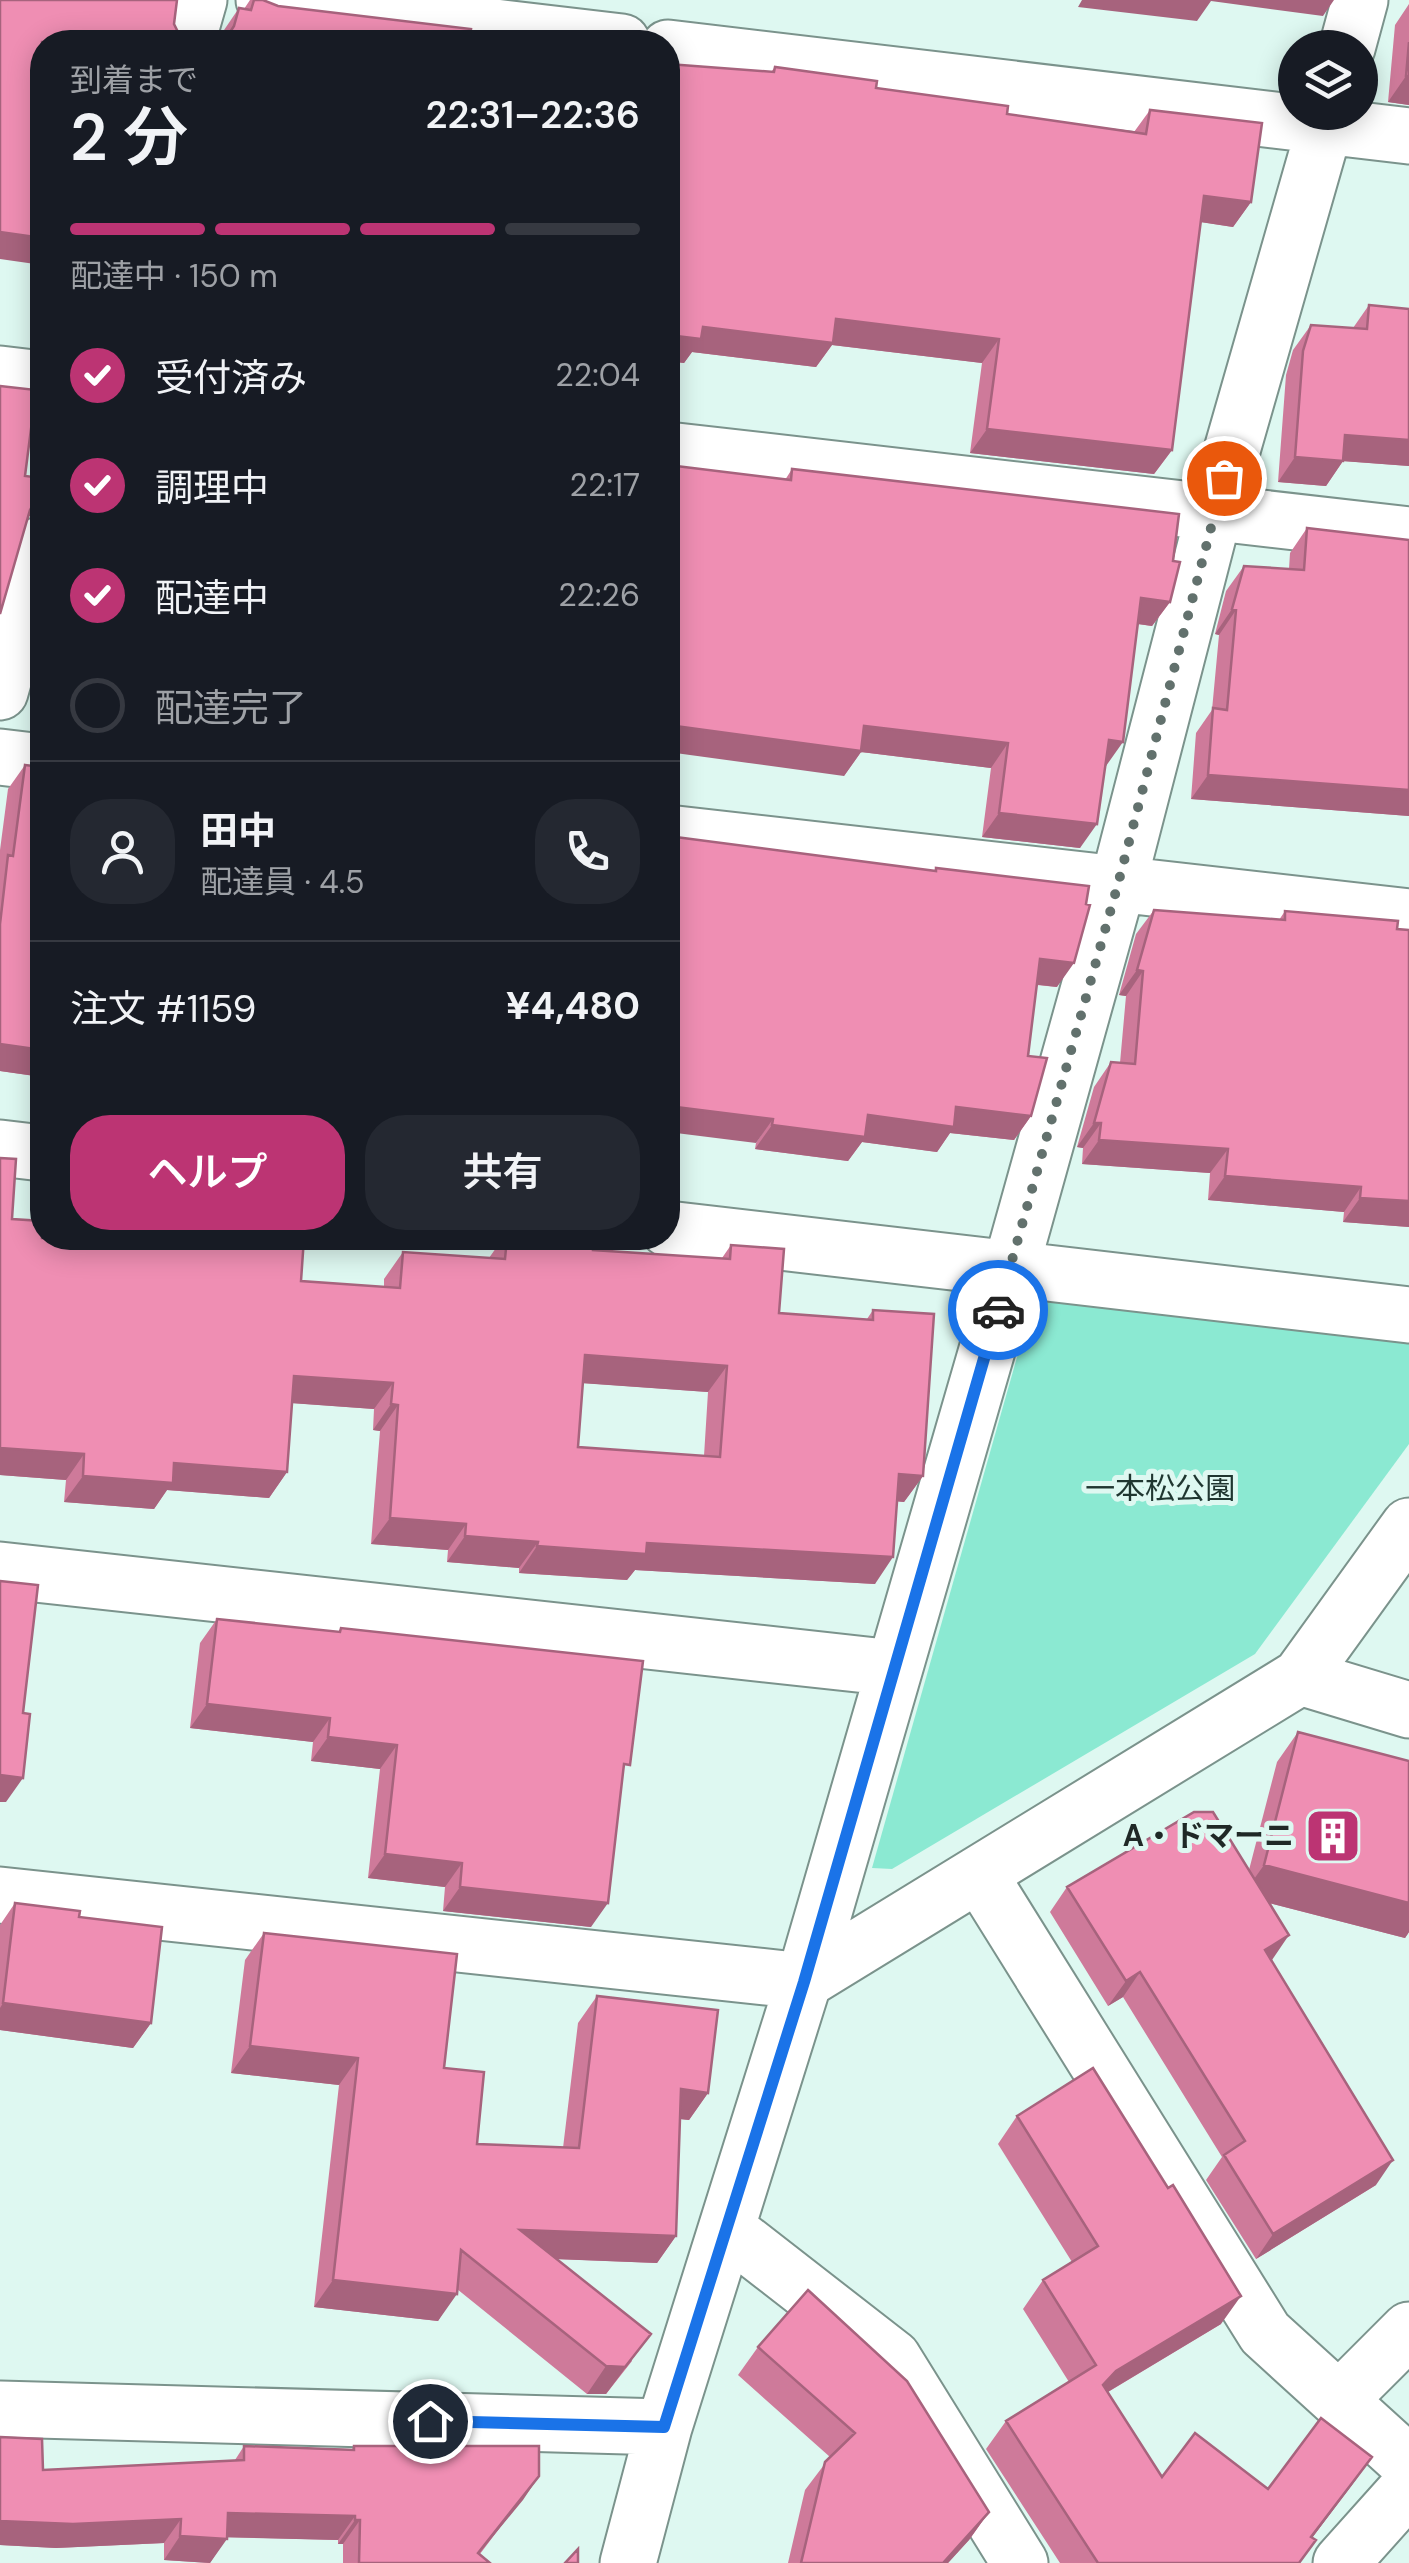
<!DOCTYPE html>
<html lang="ja">
<head>
<meta charset="utf-8">
<style>
	body { margin:0; font-family:"DM Sans","Noto Sans JP",sans-serif; background:#242831; color:#f1f3f6; height:100vh; display:flex; flex-direction:column; font-size:38px; white-space:nowrap }
	* { box-sizing:border-box; margin:0 }
	p { font-size:32px; color:#9ea1a6 }
	.icon { flex:none; width:55px; height:55px; fill:none; stroke:currentColor; stroke-width:2; stroke-linecap:round; stroke-linejoin:round }
	.map { position:relative; flex:1; overflow:hidden }
	.side { position:absolute; left:30px; top:30px; width:650px; height:1220px; display:flex; flex-direction:column; background:#171b24; border-radius:40px; box-shadow:0 5px 25px #0003 }
	.side>* { flex:none }
	.controls { position:absolute; left:1278px; top:30px; display:grid; gap:20px }
	.controls a { display:grid; place-items:center; width:100px; height:100px; border-radius:50%; background:#171b24; box-shadow:0 5px 25px #0003; font-size:50px }
	.pin { position:absolute; display:grid; place-items:center; width:85px; height:85px; color:#fff; margin:-42px; border:5px solid #fff; border-radius:50%; box-shadow:0 2px 10px #0007 }
	.courier { position:absolute; display:grid; place-items:center; width:100px; height:100px; margin:-50px; border:8px solid #1a73e8; border-radius:50%; background:#fff; color:#222; box-shadow:0 2px 12px #0007 }
	.overview em { font-style:normal; font-weight:600 }
	.overview div { display:flex; flex-direction:column-reverse }
	.overview { display:flex; align-items:center; justify-content:space-between; height:170px; padding:0 40px }
	h1 { font-size:65px; font-weight:600; line-height:75px }
	.bar { display:grid; grid-template-columns:repeat(4,1fr); gap:15px 10px; align-content:center; height:120px; padding:0 40px }
	.bar i { height:12px; border-radius:8px; background:#363941 }
	.bar .selected { background:#bc3473 }
	.bar p { grid-column:span 4 }
	.line { display:flex; align-items:center; gap:25px; padding:0 40px; border-top:2px solid #363941 }
	.line div { flex:1 }
	.round { display:grid; place-items:center; flex:none; width:105px; height:105px; border-radius:40px; background:#242831 }
	ol { padding:0 40px; list-style:none }
	li { display:flex; align-items:center; gap:30px; height:110px }
	li p { margin-inline-start:auto }
	li .icon { padding:10px; border-radius:50%; background:#bc3473; color:#fff; stroke-width:4 }
	li:last-child { color:#9ea1a6 }
	li i { width:55px; height:55px; border:5px solid #363941; border-radius:50% }
	.primary-button { display:flex; gap:20px; margin-top:auto; padding:20px 40px }
	.primary-button a { flex:1; height:115px; border-radius:40px; background:#bc3473; color:#fff; font-size:40px; font-weight:600; line-height:115px; text-align:center }
	.primary-button a+a { background:#242831; color:#f1f3f6 }
	.map>svg:first-child { display:block }
	.park { fill:#8be9d2 }
	.lines { fill:none; stroke-linecap:round; stroke-linejoin:round }
	.minor-casing { stroke:#7b938c; stroke-width:59 }
	.minor { stroke:#fff; stroke-width:55 }
	.wall { fill:#ce7a9a; fill-rule:evenodd }
	.shaded-wall { fill:#a7637d }
	.building { fill:#ef8eb3; stroke:#a7637d; stroke-width:2.5; fill-rule:evenodd }
	.done { stroke:#62716d; stroke-width:10; stroke-dasharray:0 18 }
	.route { stroke:#1a73e8; stroke-width:12 }
	.labels { text-anchor:middle; stroke-width:10; stroke-linejoin:round; paint-order:stroke }
	.park-label { font-size:30px; fill:#1f3630; stroke:#def8f1 }
	.poi-label { font-size:30px; font-weight:bold; fill:#1f2826; stroke:#def8f1; text-anchor:end }
</style>
</head>
<body>
<div class="map">
<svg width="1409" height="2563" viewBox="0 0 1409 2563">
	<rect width="100%" height="100%" fill="#def8f1"/>
	<path class="park" d="M 1035,1294 L 1409,1343 L 1409,1444 L 1255,1654 L 892,1869 L 872,1868 Z"/>
	<g class="lines">
		<g class="minor-casing">
			<path id="minor" d="M 264,0 L 622,42
				M 187,42 L 199,0
				M 668,48 L 1409,136
				M 1347,48 L 1360,0
				M 0,374 L 42,379
				M 668,450 L 1409,535
				M 0,692 L 42,544
				M 0,757 L 42,762
				M 668,833 L 1409,917
				M 0,1148 L 42,1153
				M 668,1229 L 1409,1315
				M 0,1570 L 894,1668
				M 1300,1677 L 1409,1710
				M 979,1874 L 1265,2333 L 1409,2464
				M 0,1895 L 804,1981 L 1300,1677 L 1409,1526
				M 727,2229 L 893,2358 L 1020,2563
				M 1339,2400 L 1409,2330
				M 0,2409 L 664,2427
				M 628,2563 L 664,2427 L 804,1981 L 1010,1271 L 1118,884 L 1214,513 L 1329,112
				M 1341,2563 L 1409,2487"/>
		</g>
		<use href="#minor" class="minor"/>
	</g>
	<path class="wall" d="M 250,0 L 263,0 L 278,6 L 469,42 L 219,42 L 222,33 L 239,8 L 244,9 Z
		M 1409,4 L 1409,105 L 1388,102 L 1395,25 Z
		M 668,64 L 771,72 L 775,67 L 1007,114 L 1134,132 L 1150,110 L 1251,202 L 1233,227 L 1201,222 L 1172,450 L 1154,474 L 970,453 L 982,363 L 832,345 L 816,367 L 692,352 L 684,363 L 668,361 Z
		M 1369,305 L 1409,309 L 1409,466 L 1343,461 L 1326,486 L 1278,482 L 1286,375 L 1293,350 L 1311,325 L 1353,328 Z
		M 792,469 L 1173,561 L 1170,602 L 1152,626 L 1138,624 L 1106,766 L 1080,848 L 982,837 L 991,768 L 861,752 L 844,776 L 785,480 Z
		M 1307,528 L 1409,540 L 1409,816 L 1191,799 L 1196,733 L 1212,710 L 1219,635 L 1215,634 L 1226,591 L 1244,566 L 1289,569 L 1290,553 Z
		M 25,765 L 42,767 L 42,1077 L 0,1071 L 0,850 L 8,789 Z
		M 936,868 L 1057,987 L 1037,985 L 1028,1056 L 1031,1116 L 1014,1140 L 950,1133 L 937,1152 L 862,1142 L 848,1161 L 755,1149 L 756,1143 Z
		M 1154,910 L 1279,920 L 1285,911 L 1397,929 L 1409,1227 L 1343,1222 L 1344,1212 L 1208,1200 L 1210,1173 L 1082,1164 L 1083,1148 L 1077,1147 L 1094,1087 L 1111,1062 L 1120,1063 L 1126,996 L 1119,995 L 1136,934 Z
		M 0,1158 L 12,1219 L 301,1281 L 384,1287 L 384,1279 L 403,1252 L 489,1258 L 503,1238 L 580,1238 L 593,1250 L 722,1258 L 731,1245 L 779,1313 L 867,1319 L 873,1310 L 923,1476 L 904,1502 L 897,1501 L 875,1584 L 635,1570 L 627,1580 L 519,1573 L 519,1568 L 447,1562 L 448,1550 L 371,1544 L 380,1431 L 373,1430 L 374,1409 L 292,1403 L 287,1472 L 269,1498 L 167,1490 L 154,1509 L 64,1502 L 66,1480 L 0,1475 ZM 583,1383 L 708,1392 L 704,1456 L 578,1447 Z
		M 217,1619 L 338,1632 L 341,1628 L 623,1776 L 591,1927 L 443,1911 L 445,1887 L 368,1878 L 380,1769 L 311,1761 L 313,1742 L 190,1728 L 200,1643 Z
		M 1298,1732 L 1409,1761 L 1409,1932 L 1405,1938 L 1269,1903 L 1272,1960 L 1376,2185 L 1256,2259 L 1206,2180 L 1222,2157 L 1123,1997 L 1108,2006 L 1050,1912 L 1067,1887 L 1249,1870 L 1277,1762 Z
		M 15,1903 L 151,2023 L 133,2048 L 0,2030 L 0,1925 Z
		M 264,1933 L 444,2068 L 477,2144 L 563,2148 L 578,2023 L 597,1996 L 708,2093 L 689,2120 L 680,2119 L 676,2236 L 657,2263 L 557,2259 L 632,2361 L 606,2394 L 587,2394 L 457,2289 L 438,2321 L 314,2307 L 339,2085 L 231,2073 L 245,1960 Z
		M 1017,2116 L 1221,2324 L 1108,2392 L 1162,2477 L 1268,2489 L 1372,2457 L 1312,2538 L 1300,2563 L 1060,2563 L 986,2449 L 1006,2421 L 1069,2382 L 1023,2309 L 1043,2280 L 1072,2262 L 998,2144 Z
		M 758,2347 L 989,2512 L 969,2540 L 948,2563 L 788,2563 L 805,2490 L 830,2457 L 738,2375 Z
		M 0,2437 L 43,2470 L 235,2460 L 244,2446 L 352,2449 L 354,2446 L 539,2476 L 480,2554 L 490,2563 L 343,2563 L 343,2544 L 338,2544 L 338,2540 L 227,2537 L 210,2563 L 164,2560 L 164,2543 L 56,2548 L 0,2545 Z"/>
	<path class="shaded-wall" d="M 1082,0 L 1334,0 L 1323,16 L 1211,1 L 1197,21 L 1078,7 Z
		M 1406,76 L 1409,76 L 1409,105 L 1388,102 Z
		M 1204,196 L 1251,202 L 1233,227 L 1187,220 Z
		M 0,232 L 42,238 L 42,265 L 0,259 Z
		M 836,319 L 999,339 L 982,363 L 832,345 L 816,367 L 692,352 L 684,363 L 668,361 L 668,335 L 703,327 Z
		M 987,429 L 1172,450 L 1154,474 L 970,453 Z
		M 1345,435 L 1409,440 L 1409,466 L 1328,460 Z
		M 1295,457 L 1343,461 L 1326,486 L 1278,482 Z
		M 42,494 L 42,514 L 33,514 L 20,522 L 37,498 Z
		M 1141,598 L 1170,602 L 1152,626 L 1124,622 Z
		M 1232,609 L 1236,610 L 1219,635 L 1215,634 Z
		M 668,725 L 864,726 L 1008,743 L 991,768 L 861,752 L 844,776 L 668,752 Z
		M 1109,740 L 1123,742 L 1106,766 L 1091,765 Z
		M 1208,775 L 1409,790 L 1409,816 L 1191,799 Z
		M 999,813 L 1097,824 L 1080,848 L 982,837 Z
		M 1040,959 L 1074,963 L 1057,987 L 1023,983 Z
		M 1137,970 L 1143,971 L 1126,996 L 1119,995 Z
		M 0,1044 L 42,1050 L 42,1077 L 0,1071 Z
		M 668,1106 L 773,1119 L 756,1143 L 668,1132 Z
		M 956,1107 L 1031,1116 L 1014,1140 L 950,1133 L 937,1152 L 862,1142 L 848,1161 L 755,1149 L 772,1125 Z
		M 1094,1123 L 1101,1123 L 1083,1148 L 1077,1147 Z
		M 1099,1140 L 1228,1149 L 1210,1173 L 1082,1164 Z
		M 1225,1176 L 1361,1187 L 1344,1212 L 1208,1200 Z
		M 1360,1198 L 1409,1201 L 1409,1227 L 1343,1222 Z
		M 585,1355 L 727,1366 L 708,1392 L 566,1382 Z
		M 294,1376 L 393,1383 L 374,1409 L 276,1402 Z
		M 391,1404 L 398,1405 L 380,1431 L 373,1430 Z
		M 0,1448 L 84,1454 L 66,1480 L 0,1475 Z
		M 174,1463 L 287,1472 L 269,1498 L 167,1490 L 154,1509 L 64,1502 L 83,1476 Z
		M 899,1474 L 923,1476 L 904,1502 L 880,1500 Z
		M 390,1518 L 466,1524 L 448,1550 L 371,1544 Z
		M 465,1536 L 538,1542 L 519,1568 L 447,1562 Z
		M 647,1543 L 893,1557 L 875,1584 L 635,1570 L 627,1580 L 519,1573 L 537,1546 Z
		M 207,1704 L 330,1718 L 313,1742 L 190,1728 Z
		M 328,1737 L 397,1745 L 380,1769 L 311,1761 Z
		M 0,1775 L 23,1778 L 6,1802 L 0,1802 Z
		M 385,1854 L 462,1863 L 445,1887 L 368,1878 Z
		M 1264,1865 L 1409,1903 L 1409,1932 L 1405,1938 L 1242,1896 Z
		M 460,1887 L 608,1903 L 591,1927 L 443,1911 Z
		M 1289,1935 L 1272,1960 L 1265,1950 Z
		M 1140,1972 L 1123,1997 L 1108,2006 L 1126,1981 Z
		M 3,2003 L 151,2023 L 133,2048 L 0,2030 L 0,2008 Z
		M 250,2046 L 358,2058 L 339,2085 L 231,2073 Z
		M 681,2089 L 708,2093 L 689,2120 L 662,2117 Z
		M 1393,2160 L 1376,2185 L 1256,2259 L 1273,2234 Z
		M 520,2230 L 676,2236 L 657,2263 L 501,2257 Z
		M 333,2280 L 457,2294 L 438,2321 L 314,2307 Z
		M 1241,2296 L 1221,2324 L 1096,2399 L 1103,2385 L 1116,2371 Z
		M 651,2334 L 606,2394 L 587,2394 L 606,2366 Z
		M 1372,2457 L 1352,2485 L 1293,2563 L 1311,2537 Z
		M 539,2476 L 523,2500 L 471,2563 Z
		M 989,2512 L 969,2540 L 948,2563 L 943,2563 Z
		M 228,2513 L 355,2516 L 338,2540 L 211,2537 Z
		M 181,2519 L 164,2543 L 56,2548 L 0,2545 L 0,2521 Z
		M 355,2520 L 360,2520 L 343,2544 L 338,2544 Z
		M 180,2536 L 227,2539 L 210,2563 L 164,2560 Z"/>
	<path class="building" d="M 0,0 L 177,0 L 174,24 L 181,38 L 188,42 L 42,42 L 42,238 L 0,232 Z
		M 254,0 L 263,0 L 278,6 L 471,29 L 469,42 L 221,42 L 225,40 L 234,26 L 239,8 L 251,10 Z
		M 1409,42 L 1409,76 L 1406,76 Z
		M 668,64 L 774,72 L 775,67 L 877,81 L 876,88 L 1008,106 L 1007,114 L 1146,134 L 1150,110 L 1262,123 L 1251,202 L 1204,196 L 1172,450 L 987,429 L 999,339 L 836,319 L 833,343 L 703,327 L 701,339 L 668,335 Z
		M 1369,305 L 1409,309 L 1409,440 L 1345,435 L 1343,461 L 1295,457 L 1303,351 L 1311,325 L 1367,329 Z
		M 0,386 L 36,390 L 25,476 L 42,478 L 42,494 L 37,498 L 30,510 L 0,614 Z
		M 668,465 L 791,480 L 792,469 L 1179,514 L 1173,561 L 1180,562 L 1170,602 L 1141,598 L 1123,742 L 1109,740 L 1097,824 L 999,813 L 1008,743 L 864,726 L 861,751 L 668,725 Z
		M 1307,528 L 1409,540 L 1409,790 L 1208,775 L 1213,708 L 1227,710 L 1236,610 L 1232,609 L 1244,566 L 1304,570 Z
		M 25,765 L 42,767 L 42,1050 L 0,1044 L 0,924 L 8,855 L 13,856 Z
		M 668,836 L 936,871 L 936,868 L 1089,886 L 1086,904 L 1090,905 L 1074,963 L 1040,959 L 1028,1056 L 1047,1058 L 1031,1116 L 956,1107 L 954,1127 L 868,1115 L 865,1137 L 772,1125 L 773,1119 L 668,1106 Z
		M 1154,910 L 1285,920 L 1285,911 L 1398,921 L 1397,929 L 1409,930 L 1409,1201 L 1360,1198 L 1361,1187 L 1225,1176 L 1228,1149 L 1099,1140 L 1101,1123 L 1094,1123 L 1111,1062 L 1135,1064 L 1143,971 L 1137,970 Z
		M 0,1158 L 16,1159 L 12,1219 L 42,1221 L 42,1238 L 304,1238 L 301,1281 L 400,1288 L 403,1252 L 505,1259 L 507,1238 L 594,1239 L 593,1250 L 730,1259 L 731,1245 L 784,1249 L 779,1313 L 873,1320 L 873,1310 L 934,1314 L 923,1476 L 899,1474 L 893,1557 L 647,1543 L 646,1554 L 537,1546 L 538,1542 L 465,1536 L 466,1524 L 390,1518 L 398,1405 L 391,1404 L 393,1383 L 294,1376 L 287,1472 L 174,1463 L 173,1483 L 83,1476 L 84,1454 L 0,1448 ZM 585,1355 L 727,1366 L 720,1457 L 578,1447 Z
		M 0,1581 L 38,1585 L 23,1713 L 30,1714 L 23,1778 L 0,1775 Z
		M 217,1619 L 340,1632 L 341,1628 L 643,1661 L 630,1765 L 624,1764 L 608,1903 L 460,1887 L 462,1863 L 385,1854 L 397,1745 L 328,1737 L 330,1718 L 207,1704 Z
		M 1298,1732 L 1409,1761 L 1409,1903 L 1264,1865 Z
		M 1194,1812 L 1213,1812 L 1289,1935 L 1265,1950 L 1393,2160 L 1273,2234 L 1224,2155 L 1245,2141 L 1140,1972 L 1126,1981 L 1067,1887 Z
		M 15,1903 L 80,1911 L 79,1917 L 162,1927 L 151,2023 L 3,2003 Z
		M 264,1933 L 457,1954 L 444,2068 L 484,2072 L 477,2144 L 579,2148 L 597,1996 L 718,2010 L 708,2093 L 681,2089 L 676,2236 L 520,2230 L 651,2334 L 625,2367 L 606,2366 L 461,2250 L 457,2294 L 333,2280 L 358,2058 L 250,2046 Z
		M 1093,2068 L 1168,2188 L 1173,2185 L 1241,2296 L 1116,2371 L 1103,2385 L 1162,2477 L 1195,2433 L 1268,2489 L 1321,2418 L 1372,2457 L 1311,2537 L 1316,2540 L 1299,2563 L 1098,2563 L 1006,2421 L 1096,2365 L 1043,2280 L 1098,2246 L 1017,2116 Z
		M 808,2290 L 907,2381 L 989,2512 L 943,2563 L 801,2563 L 825,2462 L 855,2433 L 758,2347 Z
		M 0,2437 L 42,2439 L 43,2470 L 244,2460 L 244,2446 L 354,2450 L 354,2446 L 539,2446 L 539,2476 L 478,2553 L 490,2563 L 359,2563 L 360,2520 L 355,2520 L 355,2516 L 228,2513 L 227,2539 L 180,2536 L 181,2519 L 73,2524 L 0,2521 Z
		M 578,2549 L 578,2563 L 565,2563 Z"/>
	<g class="lines">
		<path class="done" d="M 998,1310 L 1118,884 L 1224,478"/>
		<path class="route" d="M 430,2421 L 664,2427 L 804,1982 L 998,1310"/>
	</g>
	<defs>
		<g id="building-square" transform="scale(2.875)"><rect x="-9" y="-9" width="18" height="18" rx="4" fill="#bc3473" stroke="#def8f1"/><path d="M-4-6H4V6H1V3H-1V6H-4ZM-2.5-4.3h1.7v1.8h-1.7ZM.8-4.3h1.7v1.8H.8ZM-2.5-1h1.7V.8h-1.7ZM.8-1h1.7V.8H.8Z" fill="#fff"/></g>
	</defs>
	<g fill-rule="evenodd">
		<use href="#building-square" x="1333" y="1836"/>
	</g>
	<g class="labels">
		<g class="park-label">
			<text x="1160" y="1499">一本松公園</text>
		</g>
		<g class="poi-label">
			<text x="1294" y="1846">A・ドマーニ</text>
		</g>
	</g>
</svg>
<div class="controls">
<a><svg class="icon" aria-label="layers" viewBox="0 0 24 24"><path d="M12 4l9 5-9 5-9-5zM3 14l9 5 9-5"/></svg></a>
</div>
<div class="pin" style="left:1224px;top:478px;background:#ea580c"><svg class="icon" aria-label="bag" viewBox="0 0 24 24"><path d="M5 8h14l-1 12H6zM9 8a3 3 0 0 1 6 0"/></svg></div>
<div class="pin" style="left:430px;top:2421px;background:#1f2937"><svg class="icon" aria-label="home" viewBox="0 0 24 24"><path d="M3 11l9-7 9 7M6 9v11h12V9"/></svg></div>
<div class="courier" style="left:998px;top:1310px"><svg class="icon" aria-label="car" viewBox="0 0 24 24"><path d="M5 17H2v-5l4-1 3-4h7l3 4 3 1v5h-3M9 17h6M6 11h13"/><circle cx="7" cy="17" r="2"/><circle cx="17" cy="17" r="2"/></svg></div>
<section class="side">
<div class="overview"><div><h1>2 分</h1><p>到着まで</p></div><em>22:31–22:36</em></div>
<div class="bar"><i class="selected"></i><i class="selected"></i><i class="selected"></i><i></i><p>配達中 · 150 m</p></div>
<ol>
<li><svg class="icon" aria-label="check" viewBox="0 0 24 24"><path d="M5 12l5 5 9-10"/></svg>受付済み<p>22:04</p></li>
<li><svg class="icon" aria-label="check" viewBox="0 0 24 24"><path d="M5 12l5 5 9-10"/></svg>調理中<p>22:17</p></li>
<li><svg class="icon" aria-label="check" viewBox="0 0 24 24"><path d="M5 12l5 5 9-10"/></svg>配達中<p>22:26</p></li>
<li><i></i>配達完了</li>
</ol>
<div class="line" style="height:180px"><a class="round"><svg class="icon" aria-label="person" viewBox="0 0 24 24"><circle cx="12" cy="8" r="4"/><path d="M4 21q1-7 8-7t8 7"/></svg></a><div><b>田中</b><p>配達員 · 4.5</p></div><a class="round"><svg class="icon" aria-label="phone" viewBox="0 0 24 24"><path d="M5 4h4l2 5-3 2q2 4 5 5l2-3 5 2v4C11 20 4 13 5 4z"/></svg></a></div>
<div class="line" style="height:130px"><div>注文 #1159</div><b>¥4,480</b></div>
<div class="primary-button"><a>ヘルプ</a><a>共有</a></div>
</section>
</div>
</body>
</html>
